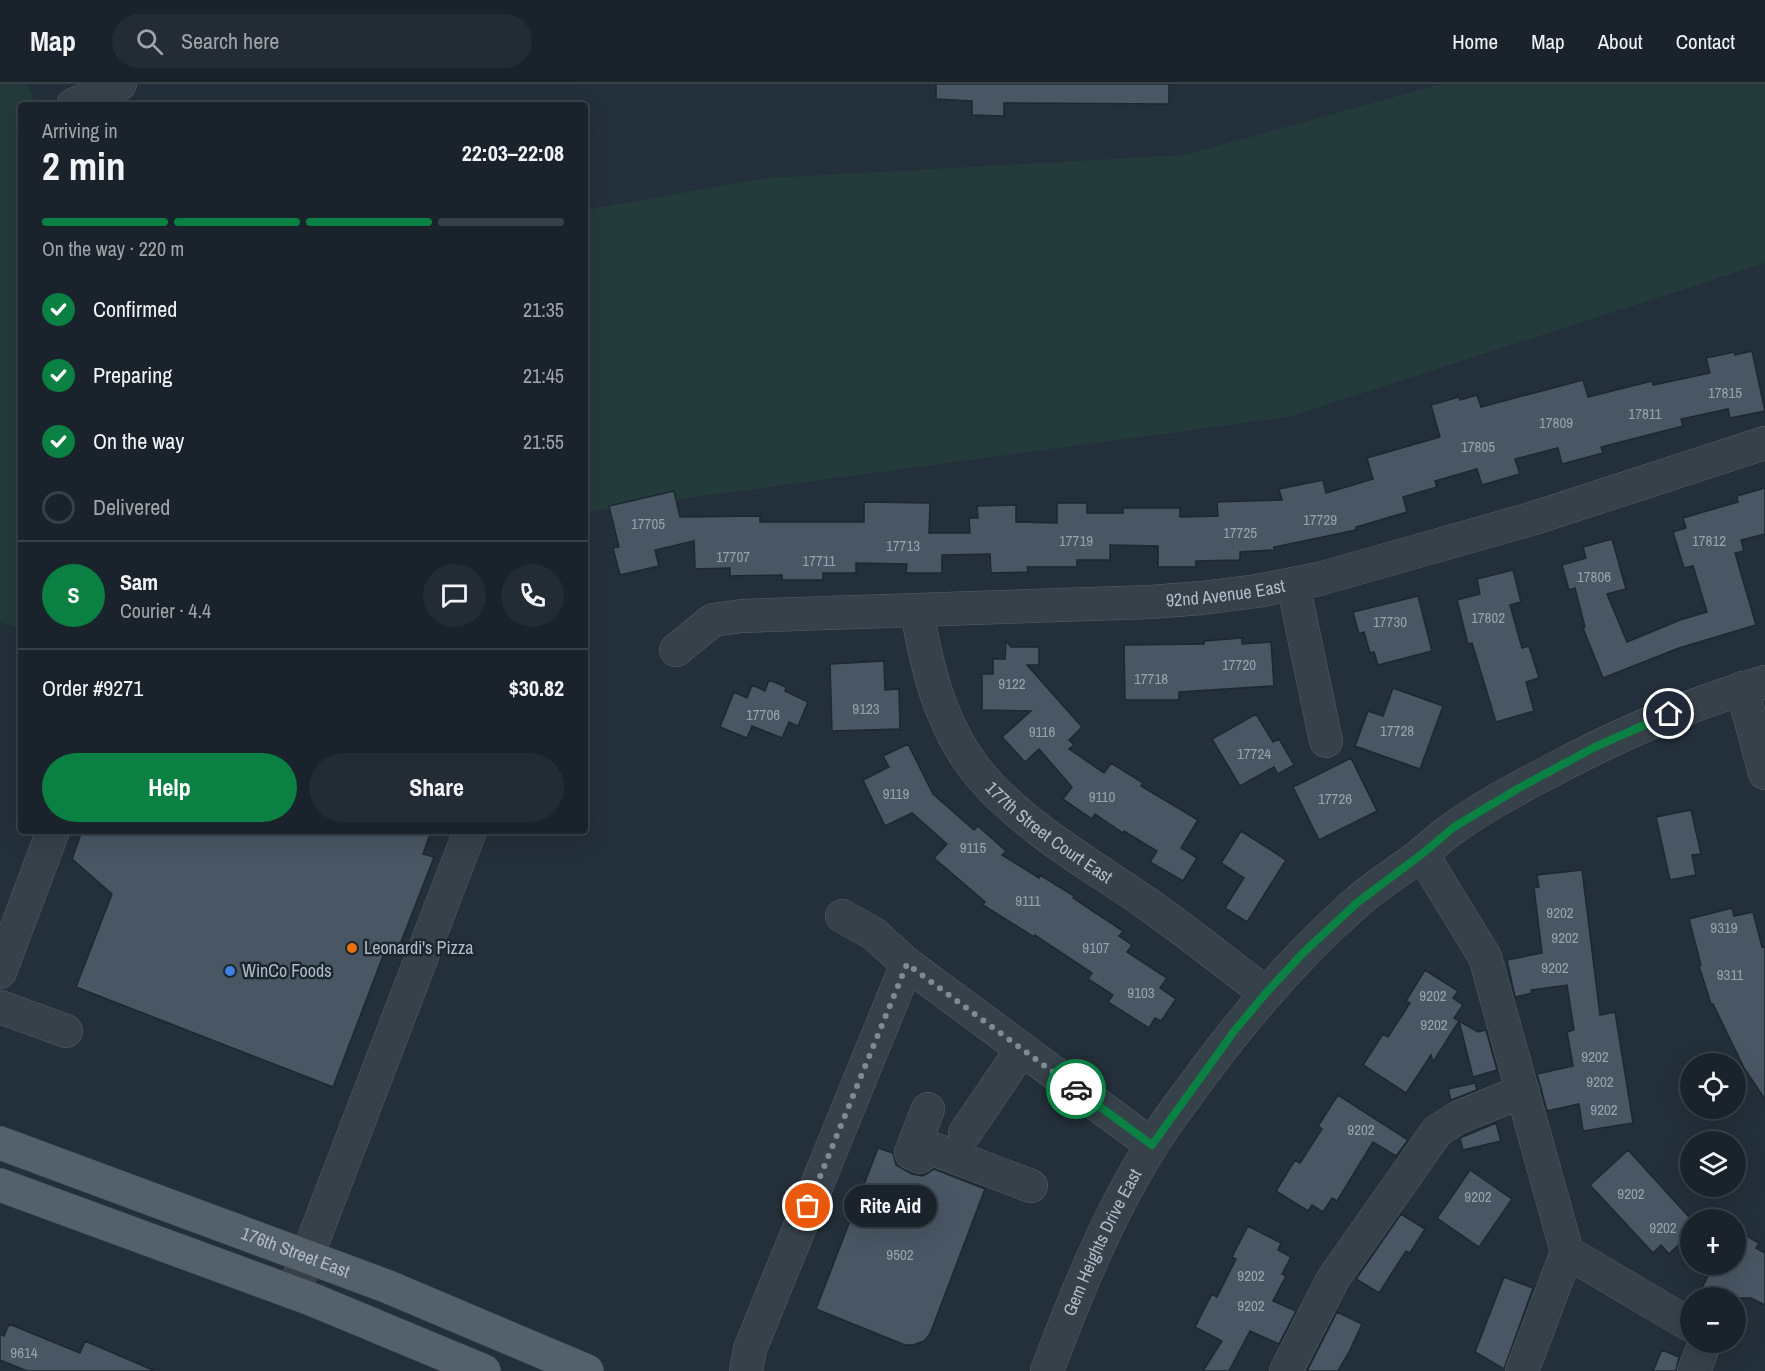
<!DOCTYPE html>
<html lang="en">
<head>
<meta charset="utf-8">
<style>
	body { margin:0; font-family:"Archivo Narrow",sans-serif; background:#232b34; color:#f1f3f6; height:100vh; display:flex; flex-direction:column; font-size:22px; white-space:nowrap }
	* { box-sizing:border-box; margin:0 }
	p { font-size:20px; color:#9fa4a9 }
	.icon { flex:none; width:33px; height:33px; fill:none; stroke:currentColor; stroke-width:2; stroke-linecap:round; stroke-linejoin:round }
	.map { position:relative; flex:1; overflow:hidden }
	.panel { position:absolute; left:18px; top:18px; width:570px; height:732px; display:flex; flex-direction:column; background:#1a232c; border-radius:6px; box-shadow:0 6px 24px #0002,0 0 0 2px #384048 }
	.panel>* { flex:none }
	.controls { position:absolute; left:1680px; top:969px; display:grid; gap:12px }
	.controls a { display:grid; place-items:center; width:66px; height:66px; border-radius:50%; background:#1a232c; box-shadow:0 6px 24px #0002,0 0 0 2px #384048; font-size:30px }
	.pin { position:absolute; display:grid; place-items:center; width:51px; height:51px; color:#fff; margin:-26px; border:3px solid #fff; border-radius:50%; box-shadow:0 2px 6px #0007 }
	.courier { position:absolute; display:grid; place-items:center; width:60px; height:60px; margin:-30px; border:4px solid #0b8043; border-radius:50%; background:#fff; color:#222; box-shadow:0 2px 8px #0007 }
	.bubble { position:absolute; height:42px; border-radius:21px; background:#1a232c; box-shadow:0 6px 24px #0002,0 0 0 2px #384048; font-size:20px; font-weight:800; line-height:42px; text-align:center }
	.summary em { font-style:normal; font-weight:800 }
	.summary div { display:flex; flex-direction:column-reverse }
	.summary { display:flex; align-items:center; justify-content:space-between; height:102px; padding:0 24px }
	h1 { font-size:39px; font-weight:800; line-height:45px }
	.bar { display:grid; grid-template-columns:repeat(4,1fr); gap:9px 6px; align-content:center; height:72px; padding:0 24px }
	.bar i { height:8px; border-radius:4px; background:#384048 }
	.bar .active { background:#0b8043 }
	.bar p { grid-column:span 4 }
	.line { display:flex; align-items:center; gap:15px; padding:0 24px; border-top:2px solid #384048 }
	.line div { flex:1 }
	.round { display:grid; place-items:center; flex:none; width:63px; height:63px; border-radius:32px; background:#232b34 }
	ol { padding:0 24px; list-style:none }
	li { display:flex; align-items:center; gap:18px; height:66px }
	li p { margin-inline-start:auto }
	li .icon { padding:6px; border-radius:50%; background:#0b8043; color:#fff; stroke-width:4 }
	li:last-child { color:#9fa4a9 }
	li i { width:33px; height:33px; border:3px solid #384048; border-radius:50% }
	.primary-button { display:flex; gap:12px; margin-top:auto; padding:12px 24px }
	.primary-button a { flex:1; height:69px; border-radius:36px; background:#0b8043; color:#fff; font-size:24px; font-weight:800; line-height:69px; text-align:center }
	.primary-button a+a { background:#232b34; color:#f1f3f6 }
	header { display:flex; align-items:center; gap:36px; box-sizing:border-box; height:84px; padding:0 30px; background:#1a232c; border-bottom:2px solid #384048 }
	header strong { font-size:28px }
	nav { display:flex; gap:33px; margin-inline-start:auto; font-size:21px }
	.search { width:420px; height:54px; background:#232b34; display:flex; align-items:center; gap:15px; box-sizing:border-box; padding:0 21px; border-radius:33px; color:#9fa4a9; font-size:22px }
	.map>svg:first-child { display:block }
	.green { fill:#243b3b }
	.building { fill:#495663; stroke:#1d2831; stroke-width:1.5 }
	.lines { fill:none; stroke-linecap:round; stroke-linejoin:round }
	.minor-casing { stroke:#545e68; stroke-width:34 }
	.major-casing { stroke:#3f4a53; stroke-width:34 }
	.minor { stroke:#36414a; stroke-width:33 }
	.major { stroke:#54606a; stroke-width:33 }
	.done { stroke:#7f8a95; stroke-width:6; stroke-dasharray:0 10.8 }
	.route { stroke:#0b8043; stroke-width:8 }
	.food-dot { fill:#e8710a; stroke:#1b262f; stroke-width:2 }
	.shop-dot { fill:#3f7fe0; stroke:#1b262f; stroke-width:2 }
	.labels { text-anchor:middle; stroke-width:5; stroke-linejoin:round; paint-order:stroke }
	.number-label { font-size:15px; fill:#97a2ad }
	.street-label { font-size:18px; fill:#b1bbc6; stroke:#1b262f }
	.poi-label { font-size:18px; fill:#b1bbc6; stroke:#1b262f; text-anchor:start }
</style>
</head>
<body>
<header>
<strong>Map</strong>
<div class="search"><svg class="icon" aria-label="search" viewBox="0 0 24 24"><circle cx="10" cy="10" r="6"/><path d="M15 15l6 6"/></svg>Search here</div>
<nav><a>Home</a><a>Map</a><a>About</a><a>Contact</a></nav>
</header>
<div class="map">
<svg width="1765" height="1287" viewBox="0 0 1765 1287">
	<rect width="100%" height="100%" fill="#232f3a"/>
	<path class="green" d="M 0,0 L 27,0 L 36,21 L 21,21 L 21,545 L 0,538 Z
		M 1441,0 L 1765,0 L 1765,179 L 1289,333 L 585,428 L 585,126 L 767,94 L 1184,71 Z"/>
	<path class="building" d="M 936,0 L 1169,0 L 1169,20 L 1004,19 L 1004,32 L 972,31 L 972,17 L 936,15 Z
		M 1752,267 L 1765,327 L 1730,334 L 1728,325 L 1681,335 L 1683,342 L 1601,363 L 1603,369 L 1562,380 L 1558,364 L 1515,375 L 1520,390 L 1482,401 L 1477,385 L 1435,397 L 1437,403 L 1403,413 L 1407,428 L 1356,443 L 1356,446 L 1274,463 L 1274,466 L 1240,468 L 1240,476 L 1196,477 L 1196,483 L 1158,483 L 1158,462 L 1110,461 L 1110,476 L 1077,476 L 1077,483 L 1027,483 L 1028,488 L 991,489 L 990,470 L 942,471 L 942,489 L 906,489 L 907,480 L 856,479 L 856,489 L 823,489 L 823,496 L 782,496 L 782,491 L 730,492 L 730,484 L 695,485 L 694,457 L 655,466 L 659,482 L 620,491 L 613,464 L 619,463 L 609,422 L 674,407 L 680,433 L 760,432 L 760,438 L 864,438 L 864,418 L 930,419 L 929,449 L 970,449 L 969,434 L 978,434 L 977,422 L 1016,421 L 1016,438 L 1057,439 L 1057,419 L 1087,419 L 1087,429 L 1123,429 L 1123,424 L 1180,424 L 1180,433 L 1218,432 L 1217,418 L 1282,416 L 1279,405 L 1323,396 L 1326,409 L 1373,395 L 1367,374 L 1440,353 L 1431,321 L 1459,313 L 1460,316 L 1477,311 L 1481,323 L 1583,296 L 1588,313 L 1652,297 L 1653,301 L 1710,289 L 1706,274 L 1734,268 L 1735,271 Z
		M 1765,404 L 1765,450 L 1741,456 L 1744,467 L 1735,469 L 1756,541 L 1679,564 L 1603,594 L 1583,544 L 1585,543 L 1575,504 L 1569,506 L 1562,481 L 1586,474 L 1583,463 L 1612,455 L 1626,505 L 1607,510 L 1627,558 L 1680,536 L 1707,528 L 1693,482 L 1684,484 L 1673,448 L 1686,444 L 1683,434 L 1738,418 L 1737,412 Z
		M 1513,486 L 1521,518 L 1510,521 L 1522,564 L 1529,562 L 1539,594 L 1526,598 L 1534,627 L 1496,638 L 1472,559 L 1468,560 L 1457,516 L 1480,510 L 1477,495 Z
		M 1418,512 L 1432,567 L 1378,581 L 1374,568 L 1370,569 L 1364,548 L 1359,550 L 1353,528 Z
		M 1242,554 L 1242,560 L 1271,558 L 1274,602 L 1179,608 L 1179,616 L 1125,616 L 1124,561 L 1204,560 L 1204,557 Z
		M 1006,557 L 1011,563 L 1039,563 L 1039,581 L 1027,581 L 1082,643 L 1069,656 L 1074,661 L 1069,665 L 1104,689 L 1111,679 L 1143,699 L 1141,702 L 1198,736 L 1181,764 L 1197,774 L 1183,797 L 1150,778 L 1157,767 L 1124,747 L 1123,749 L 1095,730 L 1092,735 L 1063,715 L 1072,703 L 1039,665 L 1025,678 L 1002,653 L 1031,627 L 982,626 L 982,590 L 993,590 L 993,575 L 1005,575 Z
		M 884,577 L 885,606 L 899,605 L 900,645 L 832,647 L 830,580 Z
		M 769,596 L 786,603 L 785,607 L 808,618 L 798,642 L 789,638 L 782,654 L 752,642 L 747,654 L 720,643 L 734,608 L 747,614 L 752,601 L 765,607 Z
		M 1393,604 L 1443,622 L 1420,685 L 1355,662 L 1368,627 L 1383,632 Z
		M 1256,630 L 1273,658 L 1279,655 L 1294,681 L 1278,690 L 1274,683 L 1240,702 L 1212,655 Z
		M 908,660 L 933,710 L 974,746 L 978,742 L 1006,767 L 1002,771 L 1039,794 L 1040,791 L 1074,812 L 1073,814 L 1123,847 L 1119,852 L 1132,861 L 1127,868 L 1167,894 L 1160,904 L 1176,915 L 1161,937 L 1155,934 L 1149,944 L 1108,918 L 1113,911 L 1088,895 L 1092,889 L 1035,851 L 1034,853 L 983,821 L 985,818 L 934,774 L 947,760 L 912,729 L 885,742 L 863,696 L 889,683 L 883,672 Z
		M 1351,674 L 1377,727 L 1319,756 L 1293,703 Z
		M 1691,726 L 1701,770 L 1692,771 L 1696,791 L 1670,796 L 1656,733 Z
		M 82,747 L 431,747 L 423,770 L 434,773 L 396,871 L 385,867 L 333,1003 L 76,903 L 112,810 L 72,775 Z
		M 1241,747 L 1286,776 L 1247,838 L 1225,824 L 1244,794 L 1221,779 Z
		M 1582,786 L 1600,931 L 1615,928 L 1633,1039 L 1583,1047 L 1579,1020 L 1547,1027 L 1537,990 L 1573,982 L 1567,948 L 1574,946 L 1567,901 L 1531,906 L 1532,909 L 1515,913 L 1507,876 L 1542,869 L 1534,804 L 1539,803 L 1537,791 Z
		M 1732,824 L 1734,832 L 1753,828 L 1762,863 L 1765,862 L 1765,1015 L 1744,984 L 1713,920 L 1711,920 L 1699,882 L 1701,881 L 1689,835 Z
		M 1425,886 L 1458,907 L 1453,914 L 1463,921 L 1454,934 L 1459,937 L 1433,978 L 1431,971 L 1406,1009 L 1363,981 L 1383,950 L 1388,953 L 1410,919 L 1406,917 Z
		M 1459,937 L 1478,948 L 1486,946 L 1497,986 L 1473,993 Z
		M 1475,999 L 1477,1006 L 1451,1016 L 1448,1005 Z
		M 1338,1011 L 1408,1056 L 1396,1072 L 1373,1058 L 1337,1117 L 1332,1114 L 1323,1128 L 1312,1121 L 1308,1127 L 1276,1107 L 1295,1076 L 1300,1079 L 1322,1045 L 1318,1042 Z
		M 1496,1039 L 1501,1057 L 1463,1066 L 1460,1054 Z
		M 878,1064 L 893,1069 L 896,1081 L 912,1090 L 923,1092 L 934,1085 L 985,1105 L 930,1250 L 924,1257 L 913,1261 L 905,1261 L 816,1225 Z
		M 1628,1066 L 1690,1134 L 1690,1150 L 1669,1170 L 1661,1161 L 1653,1169 L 1590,1101 Z
		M 1470,1086 L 1512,1115 L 1479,1163 L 1437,1134 Z
		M 1401,1130 L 1425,1145 L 1410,1169 L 1406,1167 L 1379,1209 L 1356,1195 Z
		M 1248,1142 L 1281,1159 L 1278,1166 L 1291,1173 L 1282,1190 L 1286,1192 L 1273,1217 L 1296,1227 L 1279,1260 L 1250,1247 L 1229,1287 L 1203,1287 L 1222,1257 L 1195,1243 L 1212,1210 L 1217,1213 L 1236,1175 L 1232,1173 Z
		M 1736,1146 L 1759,1159 L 1756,1164 L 1765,1169 L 1765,1221 L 1751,1214 L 1697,1214 L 1714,1180 L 1733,1180 L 1736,1183 Z
		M 1504,1193 L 1533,1204 L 1504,1285 L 1475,1268 Z
		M 1337,1228 L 1362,1240 L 1349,1268 L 1338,1287 L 1307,1287 Z
		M 9,1240 L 80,1269 L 85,1257 L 155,1287 L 27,1287 L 0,1276 L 0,1250 L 4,1252 Z
		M 1662,1266 L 1679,1273 L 1676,1287 L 1653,1287 Z"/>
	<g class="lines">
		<g class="minor-casing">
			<g id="minor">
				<path d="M 73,21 L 120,0"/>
				<path d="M 1293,500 L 1326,657"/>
				<path id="s1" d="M 917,527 C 927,585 941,644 980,691 C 1026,745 1092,781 1149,821 C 1189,849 1227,880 1266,909"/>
				<path id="s2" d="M 676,566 L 713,536 L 742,532 L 1150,518 L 1202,514 L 1257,507 L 1319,495 L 1531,435 L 1765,359"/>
				<path d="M 1742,604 L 1765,689"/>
				<path d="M 1422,770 L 1485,873 L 1567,1168 L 1690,1241"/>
				<path d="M 842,832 L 874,850 L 907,880 L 1152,1061"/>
				<path d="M 0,888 L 53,747"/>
				<path d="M 0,923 L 66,947"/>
				<path d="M 965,1049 L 1022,965"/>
				<path d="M 915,1058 L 1031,1102"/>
				<path d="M 920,1073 L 911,1069 L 928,1025"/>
				<path d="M 293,1209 L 470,747"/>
				<path d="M 746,1287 L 750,1265 L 907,880"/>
				<path id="s3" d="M 1047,1287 C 1076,1210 1108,1131 1152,1061 C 1167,1036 1186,1013 1203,989 C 1249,927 1298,870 1356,819 C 1375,802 1398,788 1419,772 C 1431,763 1442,751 1455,743 C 1483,723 1514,706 1545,690 C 1615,652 1688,620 1765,598"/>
				<path d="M 1286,1287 L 1333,1195 L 1437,1047 L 1459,1033 L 1523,1007"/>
				<path d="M 1522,1287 L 1567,1168"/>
				<path d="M 1694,1287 L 1705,1258"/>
			</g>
		</g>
		<g class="major-casing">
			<g id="major">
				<path id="s4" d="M 0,1059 L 386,1202 L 587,1287"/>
				<path d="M 0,1101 L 311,1215 L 484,1287"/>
			</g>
		</g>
		<use href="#minor" class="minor"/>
		<use href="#major" class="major"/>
	</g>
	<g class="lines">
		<path class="done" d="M 808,1122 L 907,880 L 1076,1005"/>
		<path class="route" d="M 1076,1005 L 1152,1061 L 1235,946 L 1266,909 L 1304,868 L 1358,818 L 1422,770 L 1454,743 L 1519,704 L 1595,663 L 1669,630"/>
	</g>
	<circle class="food-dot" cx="352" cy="864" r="6"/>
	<circle class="shop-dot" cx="230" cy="887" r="6"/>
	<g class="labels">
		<g class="number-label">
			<text x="1725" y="314">17815</text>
			<text x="1645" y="335">17811</text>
			<text x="1556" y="344">17809</text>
			<text x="1478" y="368">17805</text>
			<text x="1320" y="441">17729</text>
			<text x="648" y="445">17705</text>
			<text x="1240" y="454">17725</text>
			<text x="1076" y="462">17719</text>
			<text x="1709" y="462">17812</text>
			<text x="903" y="467">17713</text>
			<text x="733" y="478">17707</text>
			<text x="819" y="482">17711</text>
			<text x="1594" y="498">17806</text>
			<text x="1488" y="539">17802</text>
			<text x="1390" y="543">17730</text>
			<text x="1239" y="586">17720</text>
			<text x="1151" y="600">17718</text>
			<text x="1012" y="605">9122</text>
			<text x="866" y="630">9123</text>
			<text x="763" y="636">17706</text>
			<text x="1397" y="652">17728</text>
			<text x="1042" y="653">9116</text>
			<text x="1254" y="675">17724</text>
			<text x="896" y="715">9119</text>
			<text x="1102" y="718">9110</text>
			<text x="1335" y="720">17726</text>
			<text x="973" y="769">9115</text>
			<text x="1028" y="822">9111</text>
			<text x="1560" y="834">9202</text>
			<text x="1724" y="849">9319</text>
			<text x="1565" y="859">9202</text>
			<text x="1096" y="869">9107</text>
			<text x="1555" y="889">9202</text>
			<text x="1730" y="896">9311</text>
			<text x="1141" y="914">9103</text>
			<text x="1433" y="917">9202</text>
			<text x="1434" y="946">9202</text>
			<text x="1595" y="978">9202</text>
			<text x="1600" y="1003">9202</text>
			<text x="1604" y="1031">9202</text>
			<text x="1361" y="1051">9202</text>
			<text x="1631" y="1115">9202</text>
			<text x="1478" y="1118">9202</text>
			<text x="1663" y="1149">9202</text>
			<text x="900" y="1176">9502</text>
			<text x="1251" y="1197">9202</text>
			<text x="1251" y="1227">9202</text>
			<text x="24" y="1274">9614</text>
		</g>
		<g class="street-label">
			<text dy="6" stroke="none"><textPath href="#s2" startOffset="561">92nd Avenue East</textPath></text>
			<text dy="6" stroke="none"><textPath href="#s1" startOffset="268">177th Street Court East</textPath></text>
			<text dy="6" stroke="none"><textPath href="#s3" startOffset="140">Gem Heights Drive East</textPath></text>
			<text dy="6" stroke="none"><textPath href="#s4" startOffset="315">176th Street East</textPath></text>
		</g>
		<g class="poi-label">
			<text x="364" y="870">Leonardi's Pizza</text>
			<text x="242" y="893">WinCo Foods</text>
		</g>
	</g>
</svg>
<div class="controls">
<a><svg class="icon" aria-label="locate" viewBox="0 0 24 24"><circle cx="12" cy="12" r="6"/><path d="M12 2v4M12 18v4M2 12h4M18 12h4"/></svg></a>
<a><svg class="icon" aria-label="layers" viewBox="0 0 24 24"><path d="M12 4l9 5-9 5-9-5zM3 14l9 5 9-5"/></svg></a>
<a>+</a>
<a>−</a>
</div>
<div class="pin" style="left:808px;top:1122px;background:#ea580c"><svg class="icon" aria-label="bag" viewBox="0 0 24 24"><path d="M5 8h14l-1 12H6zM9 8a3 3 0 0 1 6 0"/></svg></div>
<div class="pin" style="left:1669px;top:630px;background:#1f2937"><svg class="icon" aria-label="home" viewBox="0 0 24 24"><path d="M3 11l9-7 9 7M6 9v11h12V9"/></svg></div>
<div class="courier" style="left:1076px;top:1005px"><svg class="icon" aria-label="car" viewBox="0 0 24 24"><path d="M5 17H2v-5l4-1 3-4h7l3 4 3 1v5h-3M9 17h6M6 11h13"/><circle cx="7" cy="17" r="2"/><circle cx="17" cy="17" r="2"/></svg></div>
<div class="bubble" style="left:844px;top:1101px;width:93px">Rite Aid</div>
<section class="panel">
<div class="summary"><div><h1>2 min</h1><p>Arriving in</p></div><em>22:03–22:08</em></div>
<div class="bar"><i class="active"></i><i class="active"></i><i class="active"></i><i></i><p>On the way · 220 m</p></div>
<ol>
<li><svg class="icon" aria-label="check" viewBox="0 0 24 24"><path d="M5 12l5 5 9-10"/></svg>Confirmed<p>21:35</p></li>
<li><svg class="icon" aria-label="check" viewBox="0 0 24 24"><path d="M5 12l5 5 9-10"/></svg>Preparing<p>21:45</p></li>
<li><svg class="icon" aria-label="check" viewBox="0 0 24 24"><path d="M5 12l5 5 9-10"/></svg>On the way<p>21:55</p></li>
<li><i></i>Delivered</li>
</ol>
<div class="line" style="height:108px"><b class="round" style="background:#0b8043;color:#fff">S</b><div><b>Sam</b><p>Courier · 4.4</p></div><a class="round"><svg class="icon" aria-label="chat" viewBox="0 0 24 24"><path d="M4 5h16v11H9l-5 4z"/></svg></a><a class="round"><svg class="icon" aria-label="phone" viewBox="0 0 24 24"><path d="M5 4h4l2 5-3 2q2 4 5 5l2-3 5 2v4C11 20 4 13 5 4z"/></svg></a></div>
<div class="line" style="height:78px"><div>Order #9271</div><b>$30.82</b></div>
<div class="primary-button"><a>Help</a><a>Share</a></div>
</section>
</div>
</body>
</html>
